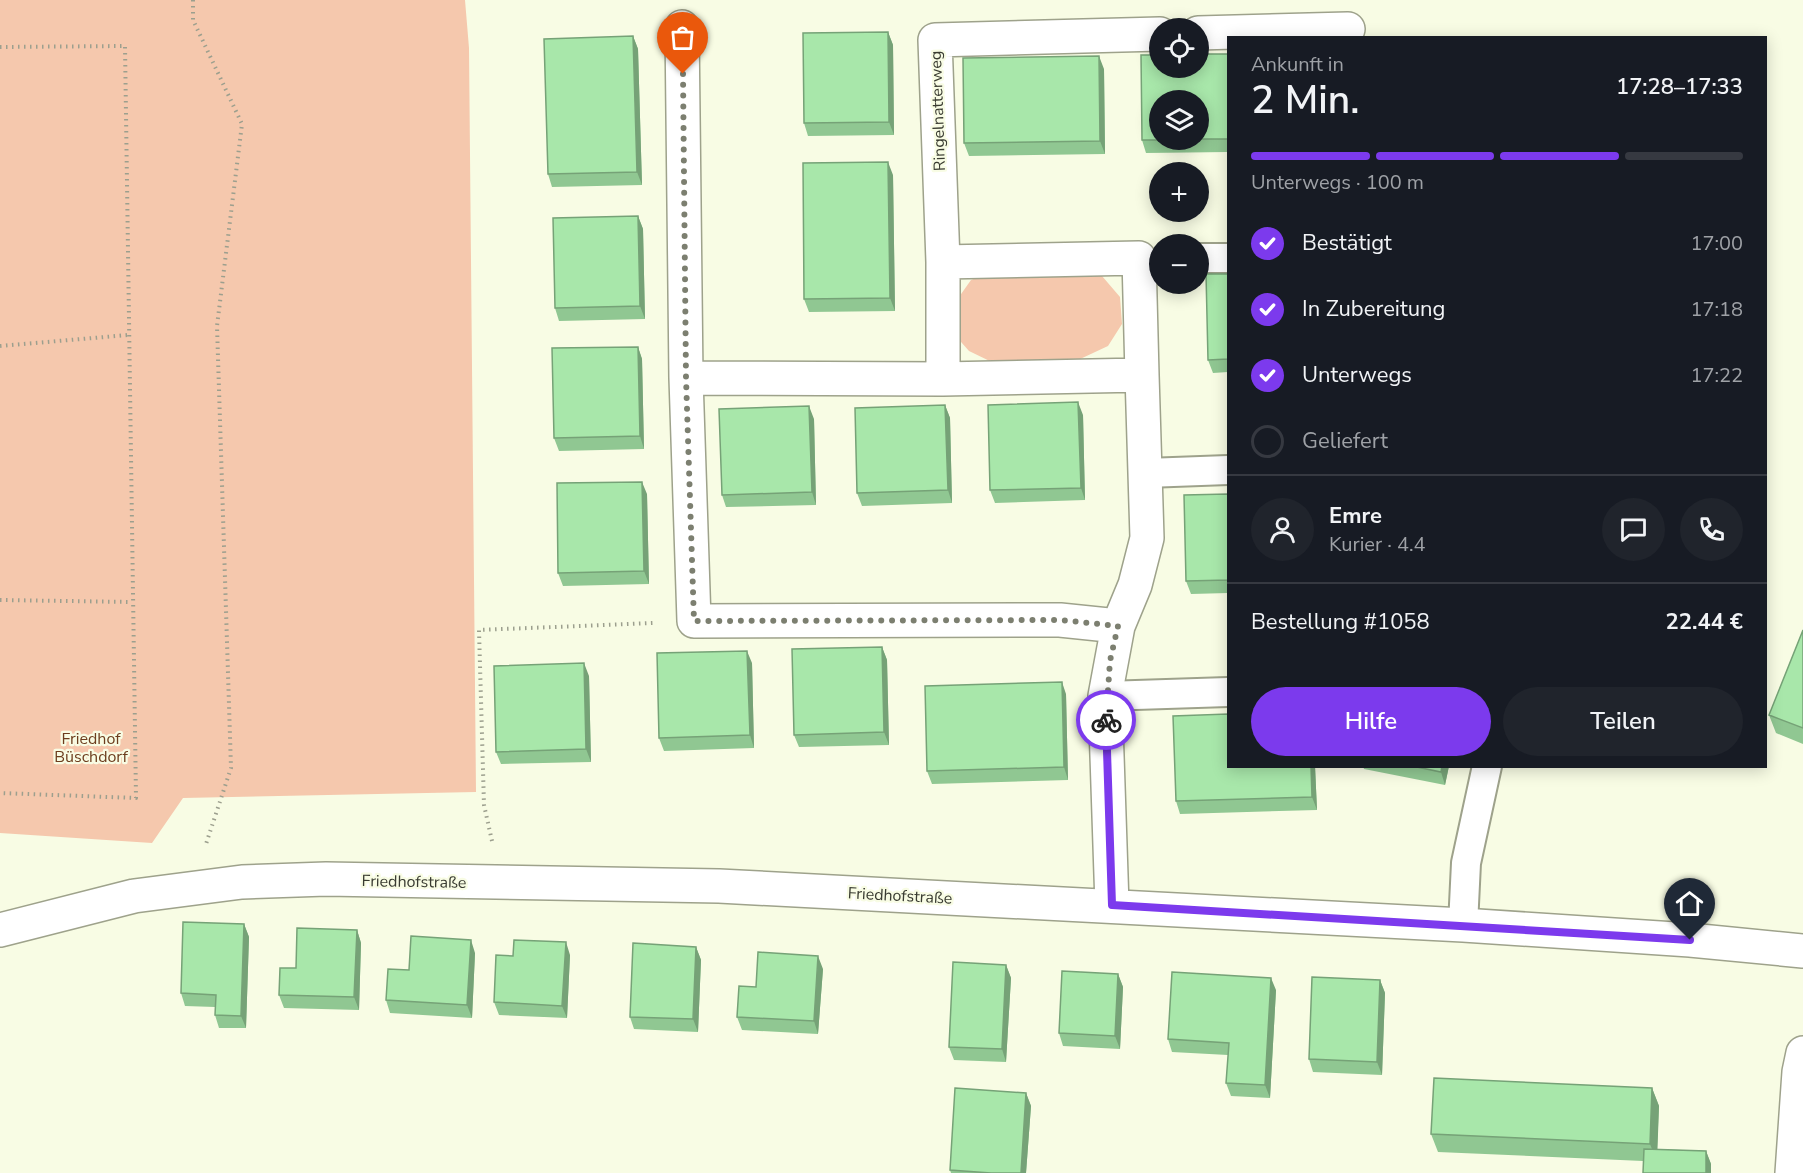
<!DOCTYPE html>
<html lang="de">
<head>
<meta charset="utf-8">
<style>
	body { margin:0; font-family:"Nunito Sans",sans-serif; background:#20242c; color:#f1f3f6; height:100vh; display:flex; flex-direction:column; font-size:22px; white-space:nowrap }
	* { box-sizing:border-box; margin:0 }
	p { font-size:20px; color:#9ea1a6 }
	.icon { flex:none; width:33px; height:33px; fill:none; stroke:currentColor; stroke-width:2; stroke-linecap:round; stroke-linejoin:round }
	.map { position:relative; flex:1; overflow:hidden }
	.panel { position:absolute; left:1227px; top:36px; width:540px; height:732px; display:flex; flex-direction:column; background:#171b24; border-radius:0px; box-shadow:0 3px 15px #0003 }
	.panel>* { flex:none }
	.buttons { position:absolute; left:1149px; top:18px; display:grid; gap:12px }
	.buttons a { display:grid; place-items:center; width:60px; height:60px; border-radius:50%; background:#171b24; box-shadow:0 3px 15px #0003; font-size:30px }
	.pin { position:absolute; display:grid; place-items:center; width:51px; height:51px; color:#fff; margin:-62px -26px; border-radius:50% 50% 50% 0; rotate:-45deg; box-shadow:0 0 6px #0007 }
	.pin .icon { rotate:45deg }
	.courier { position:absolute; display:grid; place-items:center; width:60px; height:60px; margin:-30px; border:4px solid #7c3aed; border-radius:50%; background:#fff; color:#222; box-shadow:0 2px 8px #0007 }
	.overview em { font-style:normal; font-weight:600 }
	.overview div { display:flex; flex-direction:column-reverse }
	.overview { display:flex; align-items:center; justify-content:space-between; height:102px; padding:0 24px }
	h1 { font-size:39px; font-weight:600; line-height:45px }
	.bar { display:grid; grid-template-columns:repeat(4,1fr); gap:9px 6px; align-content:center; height:72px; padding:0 24px }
	.bar i { height:8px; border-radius:4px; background:#363941 }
	.bar .selected { background:#7c3aed }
	.bar p { grid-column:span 4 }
	.line { display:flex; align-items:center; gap:15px; padding:0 24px; border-top:2px solid #363941 }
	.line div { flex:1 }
	.round { display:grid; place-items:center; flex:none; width:63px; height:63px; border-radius:32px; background:#20242c }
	ol { padding:0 24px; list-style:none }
	li { display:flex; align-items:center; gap:18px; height:66px }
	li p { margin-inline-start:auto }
	li .icon { padding:6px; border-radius:50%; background:#7c3aed; color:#fff; stroke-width:4 }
	li:last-child { color:#9ea1a6 }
	li i { width:33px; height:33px; border:3px solid #363941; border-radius:50% }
	.cta { display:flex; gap:12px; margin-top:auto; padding:12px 24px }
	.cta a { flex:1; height:69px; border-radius:36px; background:#7c3aed; color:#fff; font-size:24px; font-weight:600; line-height:69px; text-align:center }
	.cta a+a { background:#20242c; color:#f1f3f6 }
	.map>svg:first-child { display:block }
	.green { fill:#f5c8ad }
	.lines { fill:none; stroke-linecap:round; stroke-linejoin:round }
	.lane-casing { stroke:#9ea28b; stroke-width:32 }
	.street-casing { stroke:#9ea28b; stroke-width:36 }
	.secondary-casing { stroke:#9ea28b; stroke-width:36 }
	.path { stroke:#9c9f8e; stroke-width:4; stroke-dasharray:1.5 4.5; stroke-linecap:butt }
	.lane { stroke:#fff; stroke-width:28 }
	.street { stroke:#fff; stroke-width:33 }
	.secondary { stroke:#fff; stroke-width:33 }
	.wall { fill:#90c792 }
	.shaded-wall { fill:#76a277 }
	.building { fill:#a8e7aa; stroke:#76a277; stroke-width:1.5 }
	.done { stroke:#7c7f70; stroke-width:6; stroke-dasharray:0 10.8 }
	.route { stroke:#7c3aed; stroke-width:8 }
	.labels { text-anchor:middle; stroke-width:4.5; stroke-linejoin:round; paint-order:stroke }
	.street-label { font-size:16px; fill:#393b31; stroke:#f8fce4 }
	.park-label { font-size:16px; fill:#6c3d1d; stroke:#f8fce4 }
</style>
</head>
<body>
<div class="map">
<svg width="1803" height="1173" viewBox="0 0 1803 1173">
	<rect width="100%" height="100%" fill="#f8fce4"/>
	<path class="green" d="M 0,0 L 465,0 L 469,48 L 476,792 L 183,798 L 152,843 L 0,833 Z
		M 1071,269 L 1102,276 L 1120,297 L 1122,324 L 1108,346 L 1078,360 L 1000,366 L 969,351 L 954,334 L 954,304 L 971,280 L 997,270 Z"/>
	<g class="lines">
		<g class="lane-casing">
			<path id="lane" d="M 1198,258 L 1228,258
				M 1146,473 L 1228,470
				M 1105,696 L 1228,692
				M 1463,925 L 1466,863 L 1487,766"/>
		</g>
		<g class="street-casing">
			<path id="street" d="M 682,27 L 686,378 L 694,621 L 1060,620 L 1118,626
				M 1198,33 L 1348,29
				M 943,262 L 1139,258 L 1142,375
				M 686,378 L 943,379
				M 1112,905 L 1105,696 L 1118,626 L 1135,585 L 1147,538 L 1142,375 L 943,379 L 943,262 L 935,40 L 1160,34
				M 0,930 L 134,896 L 242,882 L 326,879 L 719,886 L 1463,925 L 1690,940 L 1803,951"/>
		</g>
		<g class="secondary-casing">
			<path id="secondary" d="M 1792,1173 L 1799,1072 L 1803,1053"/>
		</g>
		<path class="path" d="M 193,0 L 193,20 L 242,124 L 217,326 L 231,768 L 206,844
			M 0,47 L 125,46 L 136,798 L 0,793
			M 0,346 L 128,335
			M 0,600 L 132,602
			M 492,841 L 484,805 L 479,630 L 653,623"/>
		<use href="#lane" class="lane"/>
		<use href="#street" class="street"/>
		<use href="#secondary" class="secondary"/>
	</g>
	<path class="wall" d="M 888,32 L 893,45 L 894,135 L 808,136 L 804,123 Z
		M 633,36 L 638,49 L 642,185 L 552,187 L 548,174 Z
		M 1228,54 L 1228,152 L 1146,153 L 1142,140 Z
		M 1104,69 L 1105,154 L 969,156 L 964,143 Z
		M 893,175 L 895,311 L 809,312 L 804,299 Z
		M 638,216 L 643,229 L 645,319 L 559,321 L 555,308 Z
		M 1228,274 L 1228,372 L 1213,373 L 1208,360 Z
		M 638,347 L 642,359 L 644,449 L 559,451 L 554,438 Z
		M 945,405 L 950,418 L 952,503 L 862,506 L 857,493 Z
		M 1083,415 L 1085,500 L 995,503 L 990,490 Z
		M 814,419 L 816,505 L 726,507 L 722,495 Z
		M 647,494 L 649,584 L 563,586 L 558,573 Z
		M 1228,494 L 1228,593 L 1191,594 L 1186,581 Z
		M 1803,630 L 1803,744 L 1776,733 L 1769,715 Z
		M 882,647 L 887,660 L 889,745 L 799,747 L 794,735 Z
		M 752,663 L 754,748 L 664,751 L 659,738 Z
		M 589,676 L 591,762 L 501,764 L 496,752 Z
		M 1066,694 L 1068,780 L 932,784 L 927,771 Z
		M 1228,766 L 1315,766 L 1317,810 L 1180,814 L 1176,801 Z
		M 1363,766 L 1449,766 L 1445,785 L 1364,769 Z
		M 244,924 L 249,937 L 246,1028 L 219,1028 L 215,1015 L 215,1007 L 185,1006 L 181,993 Z
		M 357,930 L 361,943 L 359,1010 L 284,1008 L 279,995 L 296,968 Z
		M 696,947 L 701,960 L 698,1032 L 634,1029 L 630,1017 Z
		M 475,953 L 472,1018 L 390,1013 L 386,1000 L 409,970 Z
		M 570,955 L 567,1018 L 499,1015 L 494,1002 L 513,956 Z
		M 1006,965 L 1011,978 L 1006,1062 L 954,1060 L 949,1047 Z
		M 823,969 L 818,1034 L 742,1030 L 737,1017 L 756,987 Z
		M 1118,974 L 1123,987 L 1120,1049 L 1063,1046 L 1059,1033 Z
		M 1380,980 L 1385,993 L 1382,1075 L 1313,1072 L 1309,1059 Z
		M 1276,990 L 1270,1098 L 1231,1096 L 1226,1083 L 1228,1055 L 1172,1052 L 1168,1039 Z
		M 1652,1088 L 1659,1106 L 1657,1149 L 1706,1151 L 1711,1164 L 1438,1152 L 1431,1134 Z
		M 1026,1093 L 1031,1106 L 1026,1173 L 951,1173 L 950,1170 Z"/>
	<path class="shaded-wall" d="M 888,32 L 893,45 L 894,135 L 889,122 Z
		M 633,36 L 638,49 L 642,185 L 637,172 Z
		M 1099,56 L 1104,69 L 1105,154 L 1100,141 Z
		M 888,162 L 893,175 L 895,311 L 890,298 Z
		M 638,216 L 643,229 L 645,319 L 640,306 Z
		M 638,347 L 642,359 L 644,449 L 640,436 Z
		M 1078,402 L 1083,415 L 1085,500 L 1081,488 Z
		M 945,405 L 950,418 L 952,503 L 948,490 Z
		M 809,406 L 814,419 L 816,505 L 812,492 Z
		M 642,482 L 647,494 L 649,584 L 644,571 Z
		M 882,647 L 887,660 L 889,745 L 884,732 Z
		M 747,651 L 752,663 L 754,748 L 750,735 Z
		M 584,663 L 589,676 L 591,762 L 586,749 Z
		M 1062,682 L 1066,694 L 1068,780 L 1064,767 Z
		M 1311,766 L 1315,766 L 1317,810 L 1312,797 Z
		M 1442,766 L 1449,766 L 1445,785 L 1441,772 Z
		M 244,924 L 249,937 L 246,1028 L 241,1016 Z
		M 357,930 L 361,943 L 359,1010 L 354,997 Z
		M 471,940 L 475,953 L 472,1018 L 467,1005 Z
		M 566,942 L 570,955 L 567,1018 L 562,1006 Z
		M 696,947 L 701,960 L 698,1032 L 693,1019 Z
		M 818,956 L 823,969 L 818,1034 L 814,1021 Z
		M 1006,965 L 1011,978 L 1006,1062 L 1002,1049 Z
		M 1118,974 L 1123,987 L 1120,1049 L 1115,1036 Z
		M 1271,978 L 1276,990 L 1270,1098 L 1265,1085 Z
		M 1380,980 L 1385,993 L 1382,1075 L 1377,1062 Z
		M 1652,1088 L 1659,1106 L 1657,1162 L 1650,1144 Z
		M 1026,1093 L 1031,1106 L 1026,1173 L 1021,1173 Z
		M 1706,1151 L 1711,1164 L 1711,1173 L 1706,1173 Z"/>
	<path class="building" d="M 888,32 L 889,122 L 804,123 L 803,33 Z
		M 633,36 L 637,172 L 548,174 L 544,39 Z
		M 1198,54 L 1228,54 L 1228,139 L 1198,139 L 1198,100 L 1160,100 L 1160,140 L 1191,140 L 1142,140 L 1141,55 L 1160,55 L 1160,68 L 1198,68 Z
		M 1099,56 L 1100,141 L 964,143 L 963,58 Z
		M 888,162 L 890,298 L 804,299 L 803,163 Z
		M 638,216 L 640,306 L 555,308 L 553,218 Z
		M 1206,274 L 1228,274 L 1228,359 L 1208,360 Z
		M 638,347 L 640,436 L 554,438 L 552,348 Z
		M 1078,402 L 1081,488 L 990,490 L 988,405 Z
		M 945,405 L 948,490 L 857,493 L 855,408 Z
		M 809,406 L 812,492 L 722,495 L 719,409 Z
		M 642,482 L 644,571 L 558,573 L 557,483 Z
		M 1228,494 L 1228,580 L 1186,581 L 1184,495 Z
		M 1803,630 L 1803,728 L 1769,715 Z
		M 882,647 L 884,732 L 794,735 L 792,649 Z
		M 747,651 L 750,735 L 659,738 L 657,653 Z
		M 584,663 L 586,749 L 496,752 L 494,666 Z
		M 1062,682 L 1064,767 L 927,771 L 925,686 Z
		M 1228,714 L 1228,766 L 1311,766 L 1312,797 L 1176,801 L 1173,716 Z
		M 1412,766 L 1442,766 L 1441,772 Z
		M 183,922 L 244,924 L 241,1016 L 215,1015 L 216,995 L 181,993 Z
		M 297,928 L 357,930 L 354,997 L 279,995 L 280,968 L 296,968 Z
		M 411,936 L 471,940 L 467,1005 L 386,1000 L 388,969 L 409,970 Z
		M 514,940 L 566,942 L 562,1006 L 494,1002 L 496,955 L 513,956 Z
		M 633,943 L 696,947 L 693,1019 L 630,1017 Z
		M 758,952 L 818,956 L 814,1021 L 737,1017 L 739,986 L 756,987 Z
		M 953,962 L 1006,965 L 1002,1049 L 949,1047 Z
		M 1062,971 L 1118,974 L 1115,1036 L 1059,1033 Z
		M 1172,972 L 1271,978 L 1265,1085 L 1226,1083 L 1229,1043 L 1168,1039 Z
		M 1312,977 L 1380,980 L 1377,1062 L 1309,1059 Z
		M 1434,1078 L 1652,1088 L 1650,1144 L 1431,1134 Z
		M 955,1088 L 1026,1093 L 1021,1173 L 991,1173 L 950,1170 Z
		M 1644,1149 L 1706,1151 L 1706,1173 L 1643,1173 Z"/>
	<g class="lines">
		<path class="done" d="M 683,74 L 686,378 L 694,621 L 1060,620 L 1118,626 L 1110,661 L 1106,720"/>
		<path class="route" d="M 1106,720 L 1112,905 L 1690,940"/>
	</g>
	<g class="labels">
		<g class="street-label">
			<text transform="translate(937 111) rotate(-92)" y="6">Ringelnatterweg</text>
			<text transform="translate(414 881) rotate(1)" y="6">Friedhofstraße</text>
			<text transform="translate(900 895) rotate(3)" y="6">Friedhofstraße</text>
		</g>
		<g class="park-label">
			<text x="91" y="744">Friedhof<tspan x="91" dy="18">Büschdorf</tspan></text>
		</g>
	</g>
</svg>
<div class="buttons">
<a><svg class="icon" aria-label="locate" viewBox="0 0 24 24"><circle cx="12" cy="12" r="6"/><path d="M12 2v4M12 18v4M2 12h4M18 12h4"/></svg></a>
<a><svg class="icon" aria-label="layers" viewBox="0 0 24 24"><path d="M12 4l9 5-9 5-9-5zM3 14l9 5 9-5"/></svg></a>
<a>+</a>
<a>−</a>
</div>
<div class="pin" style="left:683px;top:74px;background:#ea580c"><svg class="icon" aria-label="bag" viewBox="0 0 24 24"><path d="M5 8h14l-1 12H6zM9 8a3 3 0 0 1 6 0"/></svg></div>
<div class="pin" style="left:1690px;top:940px;background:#1f2937"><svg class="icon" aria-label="home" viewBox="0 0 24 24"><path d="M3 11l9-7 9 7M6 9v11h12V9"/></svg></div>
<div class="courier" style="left:1106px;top:720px"><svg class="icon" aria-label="bike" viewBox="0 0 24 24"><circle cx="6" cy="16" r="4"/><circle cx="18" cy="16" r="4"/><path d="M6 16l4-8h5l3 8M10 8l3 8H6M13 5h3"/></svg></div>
<section class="panel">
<div class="overview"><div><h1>2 Min.</h1><p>Ankunft in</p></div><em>17:28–17:33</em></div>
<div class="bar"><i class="selected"></i><i class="selected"></i><i class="selected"></i><i></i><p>Unterwegs · 100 m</p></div>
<ol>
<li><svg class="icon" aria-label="check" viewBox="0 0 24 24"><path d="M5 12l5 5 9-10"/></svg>Bestätigt<p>17:00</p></li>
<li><svg class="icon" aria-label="check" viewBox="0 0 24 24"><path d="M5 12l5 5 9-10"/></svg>In Zubereitung<p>17:18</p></li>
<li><svg class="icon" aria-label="check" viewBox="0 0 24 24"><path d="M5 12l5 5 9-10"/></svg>Unterwegs<p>17:22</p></li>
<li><i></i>Geliefert</li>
</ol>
<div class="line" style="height:108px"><a class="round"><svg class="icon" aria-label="person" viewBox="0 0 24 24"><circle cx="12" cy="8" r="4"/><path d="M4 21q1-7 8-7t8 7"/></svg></a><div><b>Emre</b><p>Kurier · 4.4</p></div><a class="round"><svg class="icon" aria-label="chat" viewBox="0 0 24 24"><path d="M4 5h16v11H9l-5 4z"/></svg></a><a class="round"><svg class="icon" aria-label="phone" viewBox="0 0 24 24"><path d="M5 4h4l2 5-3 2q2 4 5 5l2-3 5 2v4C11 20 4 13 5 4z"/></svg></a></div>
<div class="line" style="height:78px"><div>Bestellung #1058</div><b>22.44 €</b></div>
<div class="cta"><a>Hilfe</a><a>Teilen</a></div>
</section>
</div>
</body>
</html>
